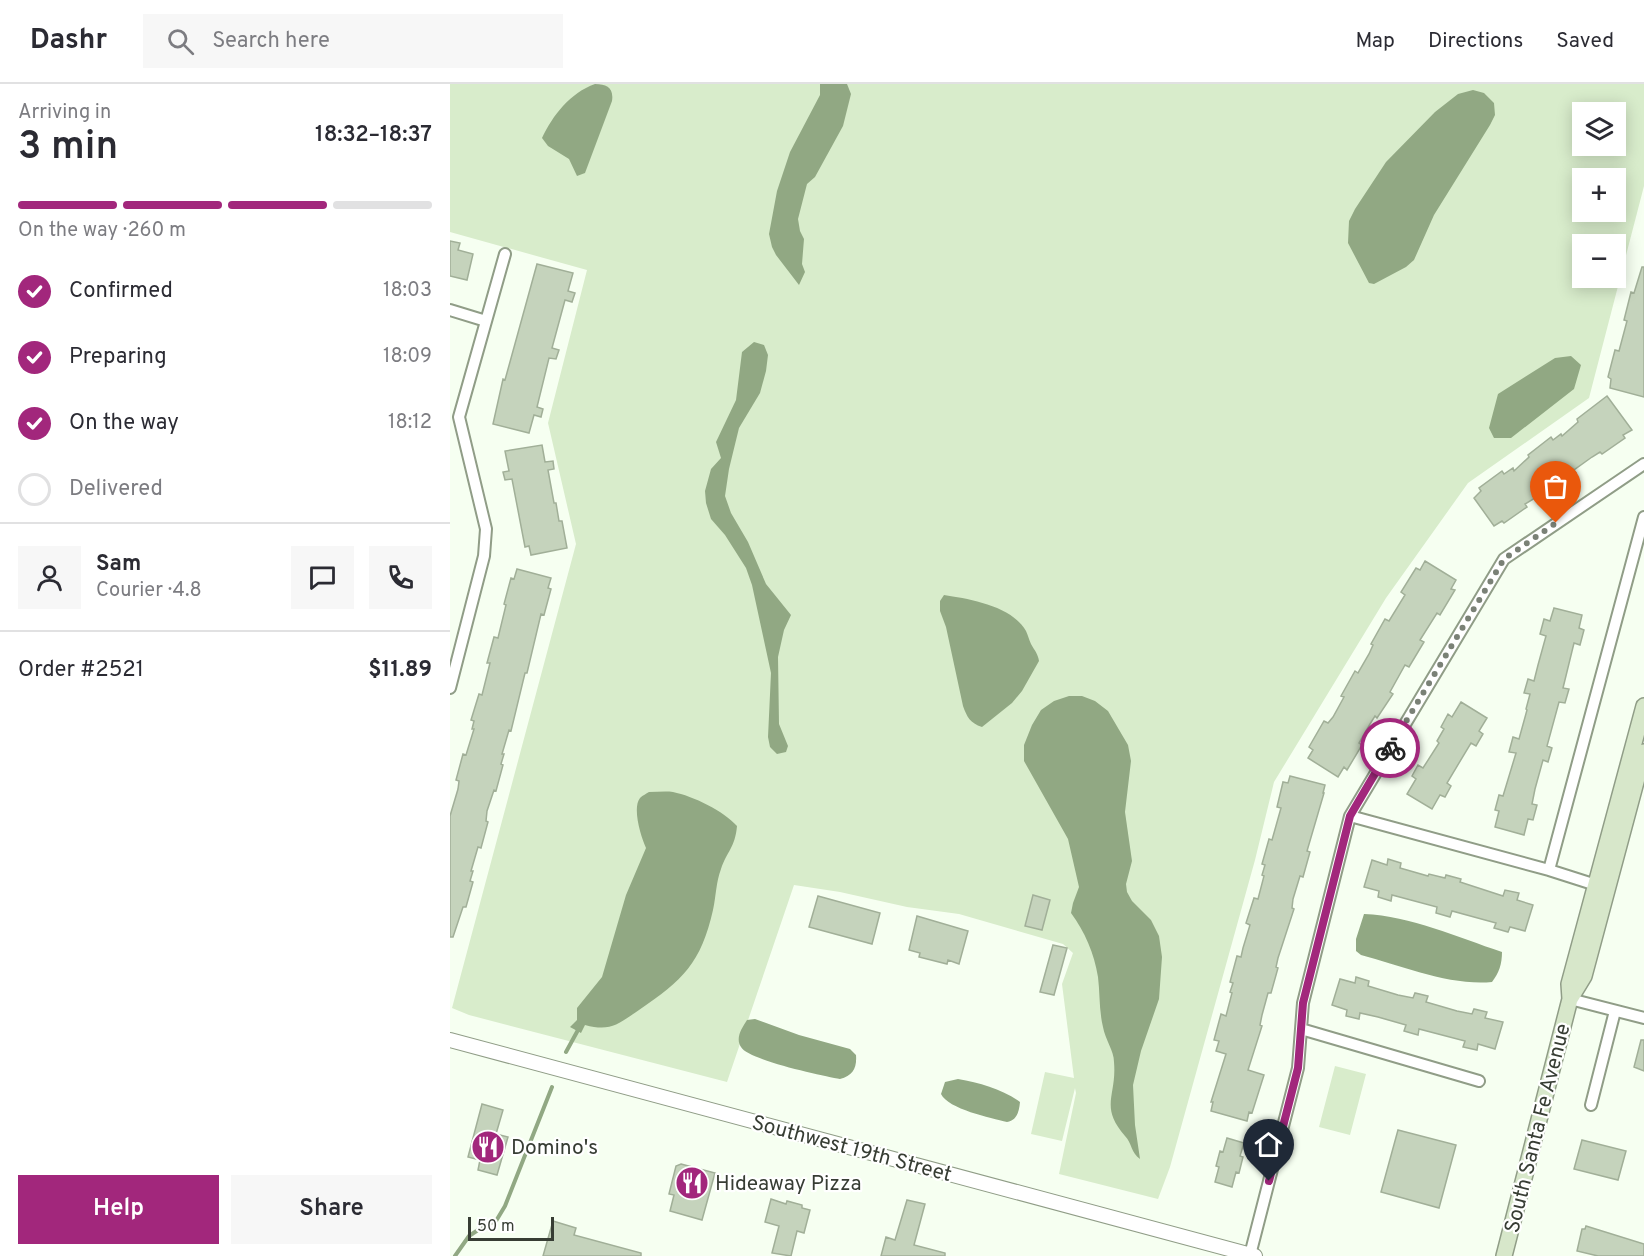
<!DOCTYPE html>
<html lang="en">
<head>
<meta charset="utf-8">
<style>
	body { margin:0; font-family:Overpass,sans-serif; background:#f7f7f7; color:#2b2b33; height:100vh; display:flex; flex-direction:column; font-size:22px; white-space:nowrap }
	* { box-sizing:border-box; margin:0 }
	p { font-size:20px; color:#7c7c81 }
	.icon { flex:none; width:33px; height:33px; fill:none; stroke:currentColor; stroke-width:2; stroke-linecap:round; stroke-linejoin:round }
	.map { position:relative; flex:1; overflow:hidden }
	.sheet { display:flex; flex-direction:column; background:#fff; width:450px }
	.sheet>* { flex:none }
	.controls { position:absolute; left:1122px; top:18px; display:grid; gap:12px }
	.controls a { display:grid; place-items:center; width:54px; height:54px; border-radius:0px; background:#fff; box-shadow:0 3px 15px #0003; font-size:30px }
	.scale { position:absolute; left:18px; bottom:15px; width:86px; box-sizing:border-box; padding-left:6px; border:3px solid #373d34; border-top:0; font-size:16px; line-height:21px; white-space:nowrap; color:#373d34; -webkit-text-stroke:4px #fff; paint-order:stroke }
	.pin { position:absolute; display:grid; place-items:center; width:51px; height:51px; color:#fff; margin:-62px -26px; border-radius:50% 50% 50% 0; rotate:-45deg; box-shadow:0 0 6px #0007 }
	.pin .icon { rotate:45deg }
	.courier { position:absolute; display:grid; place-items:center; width:60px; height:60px; margin:-30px; border:4px solid #a2277c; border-radius:50%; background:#fff; color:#222; box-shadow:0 2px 8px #0007 }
	.headline em { font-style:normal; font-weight:600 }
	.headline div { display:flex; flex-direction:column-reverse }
	.headline { display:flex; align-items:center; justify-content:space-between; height:102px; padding:0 18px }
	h1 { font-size:39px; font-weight:600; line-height:45px }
	.bar { display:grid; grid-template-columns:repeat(4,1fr); gap:9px 6px; align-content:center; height:72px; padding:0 18px }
	.bar i { height:8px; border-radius:4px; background:#e1e1e2 }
	.bar .on { background:#a2277c }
	.bar p { grid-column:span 4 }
	.line { display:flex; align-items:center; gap:15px; padding:0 18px; border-top:2px solid #e1e1e2 }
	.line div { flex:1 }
	.round { display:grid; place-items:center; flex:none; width:63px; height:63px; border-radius:0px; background:#f7f7f7 }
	ol { padding:0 18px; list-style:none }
	li { display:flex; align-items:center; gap:18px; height:66px }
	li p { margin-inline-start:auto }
	li .icon { padding:6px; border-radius:50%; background:#a2277c; color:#fff; stroke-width:4 }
	li:last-child { color:#7c7c81 }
	li i { width:33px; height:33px; border:3px solid #e1e1e2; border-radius:50% }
	.primary-button { display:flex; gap:12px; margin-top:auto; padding:12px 18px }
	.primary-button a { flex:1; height:69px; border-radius:0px; background:#a2277c; color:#fff; font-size:24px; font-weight:600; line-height:69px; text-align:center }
	.primary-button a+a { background:#f7f7f7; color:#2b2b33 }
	header { display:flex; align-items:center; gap:36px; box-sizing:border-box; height:84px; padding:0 30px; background:#fff; border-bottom:2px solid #e1e1e2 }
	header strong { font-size:28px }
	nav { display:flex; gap:33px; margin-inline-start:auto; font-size:21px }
	.search { width:420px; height:54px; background:#f7f7f7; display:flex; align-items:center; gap:15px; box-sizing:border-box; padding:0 21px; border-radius:0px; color:#7c7c81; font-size:22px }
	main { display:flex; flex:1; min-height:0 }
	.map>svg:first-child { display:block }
	.green { fill:#d8eccb; fill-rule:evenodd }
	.water { fill:#91a883 }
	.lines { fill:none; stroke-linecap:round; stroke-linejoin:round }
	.stream { stroke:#91a883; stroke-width:4 }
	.building { fill:#c5d3bc; stroke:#a1af98; stroke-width:1.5 }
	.minor-casing { stroke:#909d87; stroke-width:14 }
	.tertiary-casing { stroke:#909d87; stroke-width:16 }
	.secondary-casing { stroke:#909d87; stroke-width:18 }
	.minor { stroke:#fff; stroke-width:10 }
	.tertiary { stroke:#fff; stroke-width:14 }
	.secondary { stroke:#d7e7ca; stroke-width:15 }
	.done { stroke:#7a8176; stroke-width:6; stroke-dasharray:0 10.8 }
	.route { stroke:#a2277c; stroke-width:8 }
	.labels { text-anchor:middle; stroke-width:4.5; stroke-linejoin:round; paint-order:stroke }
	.street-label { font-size:21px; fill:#373d34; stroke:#fff }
	.poi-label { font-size:21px; fill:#373d34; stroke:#fff; text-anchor:start }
</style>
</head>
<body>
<header>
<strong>Dashr</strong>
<div class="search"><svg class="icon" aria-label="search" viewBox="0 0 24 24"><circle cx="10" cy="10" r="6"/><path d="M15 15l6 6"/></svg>Search here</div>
<nav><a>Map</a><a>Directions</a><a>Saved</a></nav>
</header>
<main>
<section class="sheet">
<div class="headline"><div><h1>3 min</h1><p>Arriving in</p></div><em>18:32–18:37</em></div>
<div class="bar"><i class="on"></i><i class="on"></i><i class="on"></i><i></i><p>On the way · 260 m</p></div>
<ol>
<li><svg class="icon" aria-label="check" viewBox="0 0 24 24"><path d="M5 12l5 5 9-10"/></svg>Confirmed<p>18:03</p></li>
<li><svg class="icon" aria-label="check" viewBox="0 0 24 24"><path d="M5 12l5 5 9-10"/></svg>Preparing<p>18:09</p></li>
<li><svg class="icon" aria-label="check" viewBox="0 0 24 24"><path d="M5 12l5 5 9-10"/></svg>On the way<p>18:12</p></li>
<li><i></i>Delivered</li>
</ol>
<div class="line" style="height:108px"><a class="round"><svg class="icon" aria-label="person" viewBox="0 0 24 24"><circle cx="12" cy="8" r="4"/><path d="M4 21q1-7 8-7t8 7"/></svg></a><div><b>Sam</b><p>Courier · 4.8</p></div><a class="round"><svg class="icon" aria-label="chat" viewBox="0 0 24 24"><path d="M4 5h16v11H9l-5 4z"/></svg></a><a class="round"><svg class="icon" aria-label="phone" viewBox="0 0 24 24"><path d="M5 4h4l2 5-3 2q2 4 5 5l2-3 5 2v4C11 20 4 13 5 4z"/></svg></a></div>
<div class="line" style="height:78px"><div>Order #2521</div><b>$11.89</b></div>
<div class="primary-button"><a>Help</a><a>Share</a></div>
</section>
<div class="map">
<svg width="1194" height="1172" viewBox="0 0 1194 1172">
	<rect width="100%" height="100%" fill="#f6fff1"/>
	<path class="green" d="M 0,0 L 1194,0 L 1194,102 L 1139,314 L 1018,399 L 936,514 L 824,698 L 805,776 L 720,1083 L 708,1115 L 609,1090 L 626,1009 L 625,1004 L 612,1057 L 581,1050 L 595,988 L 624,994 L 612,900 L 623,869 L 613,860 L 509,830 L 457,823 L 390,808 L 344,801 L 277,998 L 19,931 L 2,924 L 126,460 L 98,339 L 137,186 L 0,148 ZM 1132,28 L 1166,28 L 1166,62 L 1132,62 ZM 1132,94 L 1166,94 L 1166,128 L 1132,128 ZM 1132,160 L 1166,160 L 1166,194 L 1132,194 Z
		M 885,982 L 916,990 L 900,1051 L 869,1043 Z"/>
	<path class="water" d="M 145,0 C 157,0 164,4 162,17 L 135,89 L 127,92 L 119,75 L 98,62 L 92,54 C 103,31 120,9 145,0 Z
		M 370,0 L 397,0 L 401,10 L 393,42 L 365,93 L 357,100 L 348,135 L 350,147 L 354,155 L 352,180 L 355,188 L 349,201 L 326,171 L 322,163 L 319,150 L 327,107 L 340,68 L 370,11 Z
		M 1023,6 L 1034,9 L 1044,19 L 1045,31 L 1040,41 L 984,131 L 964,176 L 956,183 L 924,200 L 919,199 L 898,159 L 899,137 L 905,125 L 936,78 L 985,28 L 1008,10 Z
		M 304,258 L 314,261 L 318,271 L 316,287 L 310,309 L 289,344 L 279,385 L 275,412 L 281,429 L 298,458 L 316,500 L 341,531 L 334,546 L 328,573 L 329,640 L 338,662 L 336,668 L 327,670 L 320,663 L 318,653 L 321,589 L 302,501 L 296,484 L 275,451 L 261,435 L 256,419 L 255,407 L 261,385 L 271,374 L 266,358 L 286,316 L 292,268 Z
		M 1121,272 L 1131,281 L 1124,305 L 1061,354 L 1044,354 L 1039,344 L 1048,310 L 1105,274 Z
		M 494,511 C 520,515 562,522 576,547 C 578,551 579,556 581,560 C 585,567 588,570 589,577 L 572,607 L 562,619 L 532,643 C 520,639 517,633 513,622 L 496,543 L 490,527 L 490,517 Z
		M 619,612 L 632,612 L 645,617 L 658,627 L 678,661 L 681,677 L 675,728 L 682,777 L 676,800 L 677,808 L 682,817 L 701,836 L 709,852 L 712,873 L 709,915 L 691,967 L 683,1001 L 685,1041 L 690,1075 C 681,1069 682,1059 675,1052 C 649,1022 667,1012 664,978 C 664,967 655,955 653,943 C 649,927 650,909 648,893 C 644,869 635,848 621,829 L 623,819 L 629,803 L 618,755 L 574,677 L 574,661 L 582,641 L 591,626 L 604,617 Z
		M 199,708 C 207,708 216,707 223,708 C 243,712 274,727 287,742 C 285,764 277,767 271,785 C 266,798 266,812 263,826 C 251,879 233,896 189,926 C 168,940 161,948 135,941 L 131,949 L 120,943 L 127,936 L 127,924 L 152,893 L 176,811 L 196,764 C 191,753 182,724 190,714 C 193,711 196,710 199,708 Z
		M 914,830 C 961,832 1007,853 1052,868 C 1052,880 1049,889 1042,898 C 1000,902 952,882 911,871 L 906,867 L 906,855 Z
		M 305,935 L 349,951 L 400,965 L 406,971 C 407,984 403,992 390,995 C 373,992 298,976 291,963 C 285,954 292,944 297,936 Z
		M 508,995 C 530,999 552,1005 570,1018 C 569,1028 567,1036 557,1038 C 541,1034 498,1025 491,1010 L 495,998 Z"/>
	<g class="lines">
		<path class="stream" d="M 116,968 L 128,946
			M 5,1172 L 19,1152 L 34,1142 L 46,1137 L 55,1122 L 102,1003"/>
	</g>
	<path class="building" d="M 0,157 L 10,159 L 8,166 L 23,170 L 17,196 L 0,192 Z
		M 87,180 L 123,189 L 118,207 L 125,209 L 122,218 L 115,216 L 102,264 L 109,266 L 106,275 L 99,274 L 87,323 L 93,325 L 91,333 L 84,331 L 79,349 L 43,340 L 53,295 L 55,296 Z
		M 1192,183 L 1194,183 L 1194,313 L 1160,304 L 1161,295 L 1158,293 L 1165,266 L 1169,267 L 1177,237 L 1174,236 L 1181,208 L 1184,209 Z
		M 1157,312 L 1182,346 L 1173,351 L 1175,354 L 1152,370 L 1150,368 L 1142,373 L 1124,386 L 1126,389 L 1075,420 L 1077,423 L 1054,439 L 1052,437 L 1044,442 L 1024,414 L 1031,407 L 1029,404 L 1052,387 L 1054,390 L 1063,384 L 1064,387 L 1079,373 L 1078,371 L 1101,353 L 1103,356 L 1111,350 L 1112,352 L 1128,338 L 1127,335 Z
		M 92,361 L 95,378 L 103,377 L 104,385 L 98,386 L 104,419 L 106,419 L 109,437 L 112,437 L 117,464 L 81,471 L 79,462 L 75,463 L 62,395 L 55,396 L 53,388 L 59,387 L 55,367 Z
		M 975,477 L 1006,496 L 1001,505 L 1005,506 L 990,531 L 987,529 L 970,556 L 974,558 L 959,583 L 955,581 L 940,608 L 943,610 L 927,634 L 925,632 L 920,640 L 909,659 L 912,661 L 897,686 L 894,683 L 888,693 L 858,674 L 863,666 L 859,663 L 874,637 L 878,639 L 883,633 L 894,613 L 891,612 L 905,587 L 908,589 L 919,570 L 923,561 L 921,560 L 935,535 L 939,537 L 955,511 L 951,508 L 966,484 L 970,486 Z
		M 67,485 L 101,494 L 98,504 L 101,505 L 94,531 L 91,530 L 77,589 L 75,589 L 61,647 L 59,646 L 52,670 L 54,670 L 51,680 L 53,681 L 46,707 L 44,706 L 37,727 L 36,737 L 38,738 L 31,764 L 28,763 L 21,787 L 23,787 L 20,797 L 23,798 L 16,823 L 13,823 L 3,853 L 0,853 L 0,732 L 8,705 L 9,697 L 6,696 L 13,670 L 16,671 L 24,645 L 22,645 L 24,637 L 21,636 L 29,610 L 32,611 L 40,579 L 37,579 L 44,553 L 48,554 L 56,521 L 54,520 L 61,494 L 64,495 Z
		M 1104,524 L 1132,531 L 1129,544 L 1134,546 L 1130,561 L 1124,559 L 1113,604 L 1119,605 L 1115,619 L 1109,618 L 1097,662 L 1102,664 L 1098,678 L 1093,676 L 1085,705 L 1082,720 L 1087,721 L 1083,736 L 1078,735 L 1074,751 L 1045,743 L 1049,727 L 1045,726 L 1049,711 L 1053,712 L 1066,669 L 1059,668 L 1063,653 L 1069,655 L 1077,626 L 1076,625 L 1080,610 L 1074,609 L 1078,595 L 1084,597 L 1088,581 L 1096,552 L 1090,550 L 1094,535 L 1100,537 Z
		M 1011,618 L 1037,634 L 1029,647 L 1033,650 L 1026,662 L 1021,659 L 997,699 L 1001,702 L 995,713 L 990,711 L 982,725 L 957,710 L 966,695 L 962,692 L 968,681 L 973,684 L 989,659 L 987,657 L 994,645 L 991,643 L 998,630 L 1002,633 Z
		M 840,692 L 875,701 L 873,709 L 874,709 L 857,767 L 860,768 L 853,793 L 850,792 L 843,815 L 842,824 L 844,825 L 828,874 L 826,883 L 828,884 L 821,909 L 818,909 L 812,931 L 810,941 L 812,942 L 798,986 L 814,991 L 802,1029 L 799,1028 L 797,1037 L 761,1027 L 763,1018 L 761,1018 L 776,970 L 766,967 L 769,957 L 764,956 L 771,930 L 776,932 L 782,909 L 780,908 L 783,899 L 780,898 L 787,872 L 791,873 L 793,864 L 800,841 L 796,839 L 804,814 L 808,815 L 814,792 L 812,791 L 815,781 L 812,780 L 819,755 L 822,756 L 831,724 L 827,723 L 833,698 L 838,699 Z
		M 938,775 L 951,779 L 950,784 L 978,792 L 979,790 L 995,794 L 996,791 L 1011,795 L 1010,798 L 1053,812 L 1055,806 L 1069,809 L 1067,816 L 1083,821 L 1075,847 L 1060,843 L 1058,848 L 1044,844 L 1046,839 L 1002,827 L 1000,833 L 986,829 L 987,823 L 942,811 L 941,817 L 928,813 L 929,807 L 914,803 L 922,776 L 937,781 Z
		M 583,811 L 600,816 L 592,846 L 575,842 Z
		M 368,812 L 430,829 L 422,860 L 359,843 Z
		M 467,832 L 518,847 L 509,880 L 498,876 L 497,880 L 469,873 L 470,869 L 459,866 Z
		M 603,861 L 617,864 L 604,911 L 590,908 Z
		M 906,893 L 919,897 L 918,902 L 948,911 L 963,914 L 965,909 L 978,912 L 976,918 L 1007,927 L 1022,930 L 1024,925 L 1037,928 L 1035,934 L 1053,938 L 1045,965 L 1028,960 L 1027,966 L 1013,963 L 1015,957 L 969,945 L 968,951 L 954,947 L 956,941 L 928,933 L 910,929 L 909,935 L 896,932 L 897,926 L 882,921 L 890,895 L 905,899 Z
		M 1191,956 L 1194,956 L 1194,987 L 1184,983 Z
		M 32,1020 L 53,1026 L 46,1050 L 58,1053 L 47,1091 L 28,1086 L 30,1076 L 18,1073 Z
		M 948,1046 L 1006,1061 L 989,1124 L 931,1108 Z
		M 777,1054 L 794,1059 L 790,1072 L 793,1073 L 789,1089 L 786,1088 L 782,1103 L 765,1098 L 769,1083 L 766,1082 L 770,1067 L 773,1068 Z
		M 1132,1056 L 1176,1067 L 1168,1096 L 1124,1085 Z
		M 231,1080 L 265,1089 L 252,1136 L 220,1127 L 224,1111 L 219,1110 L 226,1082 Z
		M 321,1115 L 336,1120 L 337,1117 L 352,1121 L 352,1124 L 360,1126 L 354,1149 L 347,1147 L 341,1172 L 322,1169 L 329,1142 L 315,1138 Z
		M 457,1116 L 475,1120 L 464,1161 L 495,1169 L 495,1172 L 431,1172 L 436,1153 L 445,1156 Z
		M 103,1137 L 126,1144 L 124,1151 L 191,1169 L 191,1172 L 93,1172 Z
		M 1136,1142 L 1194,1160 L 1194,1172 L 1148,1172 L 1127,1167 L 1132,1145 L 1135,1145 Z"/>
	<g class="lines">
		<g class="minor-casing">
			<path id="minor" d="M 0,226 L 36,237
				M 0,604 L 34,472 L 36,445 L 9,333 L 55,170
				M 900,732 L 1099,786 L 1146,801
				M 1099,786 L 1194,433
				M 1120,915 L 1194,934
				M 851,945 L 1029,997
				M 1141,1021 L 1165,927
				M 800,1171 L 848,984 L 853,919 L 900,732 L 1054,475 L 1194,380"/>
		</g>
		<g class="tertiary-casing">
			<path id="tertiary" d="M 0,956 L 805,1172"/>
		</g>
		<g class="secondary-casing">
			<path id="secondary" d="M 1120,915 L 1119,900 L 1194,622
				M 1054,1172 L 1120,915 L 1134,892 L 1194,668"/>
		</g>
		<use href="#minor" class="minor"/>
		<use href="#tertiary" class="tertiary"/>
		<use href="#secondary" class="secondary"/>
	</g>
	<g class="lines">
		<path class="done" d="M 940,664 L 1054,475 L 1106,439"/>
		<path class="route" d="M 819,1097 L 848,984 L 853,919 L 900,732 L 940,664"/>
	</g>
	<defs>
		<g id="restaurant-disc" transform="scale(1.725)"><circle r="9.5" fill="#a2277c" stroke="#fff"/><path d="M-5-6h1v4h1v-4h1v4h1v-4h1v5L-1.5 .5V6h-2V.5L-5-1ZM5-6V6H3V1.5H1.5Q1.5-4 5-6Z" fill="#fff"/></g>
	</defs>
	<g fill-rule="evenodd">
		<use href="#restaurant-disc" x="38" y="1063"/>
		<use href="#restaurant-disc" x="242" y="1099"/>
	</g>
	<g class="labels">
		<g class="street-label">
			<text transform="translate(1087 1044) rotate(-76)" y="7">South Santa Fe Avenue</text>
			<text transform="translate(402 1064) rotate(15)" y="7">Southwest 19th Street</text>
		</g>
		<g class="poi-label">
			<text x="61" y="1070">Domino's</text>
			<text x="265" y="1106">Hideaway Pizza</text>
		</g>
	</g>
</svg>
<div class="controls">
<a><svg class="icon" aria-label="layers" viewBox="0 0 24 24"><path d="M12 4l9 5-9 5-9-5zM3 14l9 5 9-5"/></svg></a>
<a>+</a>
<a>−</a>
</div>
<div class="scale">50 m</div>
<div class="pin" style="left:1106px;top:439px;background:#ea580c"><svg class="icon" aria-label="bag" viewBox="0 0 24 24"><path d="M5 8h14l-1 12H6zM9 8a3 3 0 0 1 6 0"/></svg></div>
<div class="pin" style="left:819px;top:1097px;background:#1f2937"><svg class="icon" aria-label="home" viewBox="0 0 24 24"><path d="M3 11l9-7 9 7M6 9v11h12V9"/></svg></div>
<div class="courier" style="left:940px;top:664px"><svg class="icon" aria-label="bike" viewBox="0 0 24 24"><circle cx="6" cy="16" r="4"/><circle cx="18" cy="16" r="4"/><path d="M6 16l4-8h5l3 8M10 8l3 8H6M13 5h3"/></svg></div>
</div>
</main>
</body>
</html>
